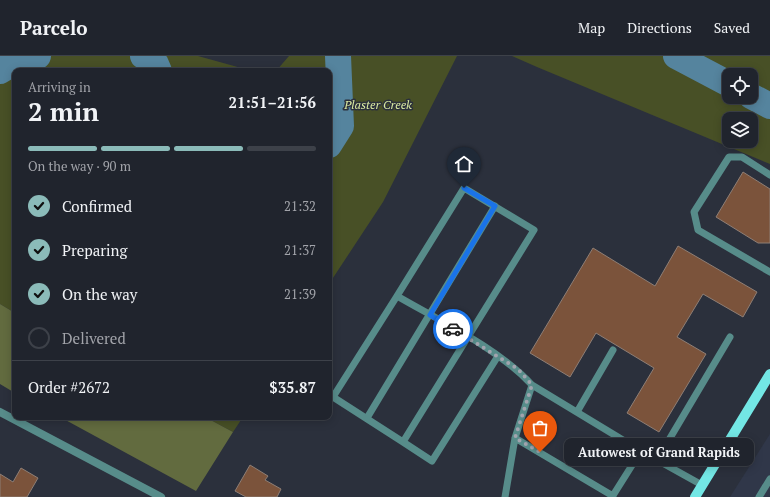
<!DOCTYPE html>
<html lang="en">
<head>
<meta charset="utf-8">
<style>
	body { margin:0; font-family:"PT Serif",serif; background:#2d3039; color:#f1f3f6; height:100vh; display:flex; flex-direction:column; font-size:15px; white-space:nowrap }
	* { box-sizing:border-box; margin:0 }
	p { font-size:13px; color:#a2a4aa }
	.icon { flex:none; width:22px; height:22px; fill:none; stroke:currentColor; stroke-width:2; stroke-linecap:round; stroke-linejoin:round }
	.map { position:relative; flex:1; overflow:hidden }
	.drawer { position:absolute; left:12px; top:12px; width:320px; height:352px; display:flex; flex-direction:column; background:#20242d; border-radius:8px; box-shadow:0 2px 10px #0003,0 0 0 1px #3d4149 }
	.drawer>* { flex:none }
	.tools { position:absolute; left:722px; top:12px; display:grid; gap:8px }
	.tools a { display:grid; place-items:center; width:36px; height:36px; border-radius:8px; background:#20242d; box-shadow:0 2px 10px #0003,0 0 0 1px #3d4149; font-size:20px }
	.pin { position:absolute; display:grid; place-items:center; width:34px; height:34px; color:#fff; margin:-41px -17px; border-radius:50% 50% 50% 0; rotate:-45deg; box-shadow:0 0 4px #0007 }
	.pin .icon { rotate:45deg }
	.courier { position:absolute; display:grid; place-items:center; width:40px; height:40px; margin:-20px; border:3px solid #1a73e8; border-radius:50%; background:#fff; color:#222; box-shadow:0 1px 5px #0007 }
	.bubble { position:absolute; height:28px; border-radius:8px; background:#20242d; box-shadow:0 2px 10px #0003,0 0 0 1px #3d4149; font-size:13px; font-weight:700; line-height:28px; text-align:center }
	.headline em { font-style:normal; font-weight:700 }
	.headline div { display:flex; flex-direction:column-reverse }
	.headline { display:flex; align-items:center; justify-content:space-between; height:68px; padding:0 16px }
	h1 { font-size:26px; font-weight:700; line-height:30px }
	.bar { display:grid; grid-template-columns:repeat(4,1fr); gap:6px 4px; align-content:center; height:48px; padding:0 16px }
	.bar i { height:5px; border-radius:3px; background:#3d4149 }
	.bar .on { background:#8bbbb9 }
	.bar p { grid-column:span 4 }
	.line { display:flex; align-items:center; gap:10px; padding:0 16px; border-top:1px solid #3d4149 }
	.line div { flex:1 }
	ol { padding:0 16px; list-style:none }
	li { display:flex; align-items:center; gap:12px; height:44px }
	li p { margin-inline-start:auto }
	li .icon { padding:4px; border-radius:50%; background:#8bbbb9; color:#111; stroke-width:4 }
	li:last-child { color:#a2a4aa }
	li i { width:22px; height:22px; border:2px solid #3d4149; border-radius:50% }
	header { display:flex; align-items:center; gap:24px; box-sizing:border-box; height:56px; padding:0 20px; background:#20242d; border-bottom:1px solid #3d4149 }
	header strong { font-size:19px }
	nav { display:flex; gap:22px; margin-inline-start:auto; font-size:14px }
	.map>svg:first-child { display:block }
	.built { fill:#303749 }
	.green { fill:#485026; fill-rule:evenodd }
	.forest { fill:#626b3f }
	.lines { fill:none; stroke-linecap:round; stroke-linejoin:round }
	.river { stroke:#55849e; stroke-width:26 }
	.building { fill:#7b533b; stroke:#8e7e75 }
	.lane { stroke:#578c8a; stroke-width:7 }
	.street { stroke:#578c8a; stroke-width:8 }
	.primary { stroke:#73e7e5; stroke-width:10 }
	.done { stroke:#a1a4ae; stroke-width:4; stroke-dasharray:0 7.2 }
	.route { stroke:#1a73e8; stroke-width:5 }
	.labels { text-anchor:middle; stroke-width:3; stroke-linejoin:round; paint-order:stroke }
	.park-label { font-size:12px; font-style:italic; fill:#daeaa1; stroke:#2b303c }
</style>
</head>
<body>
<header>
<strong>Parcelo</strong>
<nav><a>Map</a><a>Directions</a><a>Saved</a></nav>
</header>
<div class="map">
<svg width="770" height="441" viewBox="0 0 770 441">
	<rect width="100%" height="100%" fill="#2b303c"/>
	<path class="built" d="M 770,378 L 770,441 L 730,441 Z"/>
	<path class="green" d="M 0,0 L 198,0 L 252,15 L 15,15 L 15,257 L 0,248 Z
		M 289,0 L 457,0 L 383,146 L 329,228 L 329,15 L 276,15 Z
		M 512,0 L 770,0 L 770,108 L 537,11 ZM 729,19 L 751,19 L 751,41 L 729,41 ZM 729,63 L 751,63 L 751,85 L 729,85 Z
		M 205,361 L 243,361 L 233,376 Z"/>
	<path class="forest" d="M 0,248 L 15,257 L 15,337 L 0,328 Z
		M 60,361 L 205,361 L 233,376 L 196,435 Z"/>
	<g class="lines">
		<path class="river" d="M 143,0 L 156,8 L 159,15
			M 676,0 L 729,28
			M 0,15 L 10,9 L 38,0
			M 751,40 L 770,50
			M 329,89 L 341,70 L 338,0"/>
	</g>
	<path class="building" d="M 743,116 L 770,133 L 770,187 L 758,187 L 716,161 Z
		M 678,190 L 757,236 L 743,261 L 703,238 L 677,281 L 706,298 L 659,376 L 627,357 L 654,312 L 596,277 L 570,321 L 530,297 L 593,192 L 655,230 Z
		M 250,409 L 268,420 L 265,424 L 281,433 L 277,441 L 246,441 L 235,435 Z
		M 21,412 L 38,422 L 27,441 L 0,441 L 0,418 L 13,426 Z"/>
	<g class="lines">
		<path class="lane" d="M 770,119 L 742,101 L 729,101 L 694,156 L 698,174 L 770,216
			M 397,240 L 333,341 L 403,386 L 534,174 L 464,132 L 397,240 C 440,265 498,292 532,329
			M 577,356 L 613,294
			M 367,362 L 495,150
			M 515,382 L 613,440
			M 403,386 L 432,405 L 498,300
			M 657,404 L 730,281
			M 505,441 L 515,382 L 532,329 L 641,395 L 702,429
			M 612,441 L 641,395
			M 759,441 L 770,423"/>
		<path class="street" d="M 0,356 L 161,441"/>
		<path class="primary" d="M 695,441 L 770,318"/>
	</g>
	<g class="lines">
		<path class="done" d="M 453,273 L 518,313 L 532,329 L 515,382 L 540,396"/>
		<path class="route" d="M 453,273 L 430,259 L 495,150 L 464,132"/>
	</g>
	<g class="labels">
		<g class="park-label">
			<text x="378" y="53">Plaster Creek</text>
		</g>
	</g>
</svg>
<div class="tools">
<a><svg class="icon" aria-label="locate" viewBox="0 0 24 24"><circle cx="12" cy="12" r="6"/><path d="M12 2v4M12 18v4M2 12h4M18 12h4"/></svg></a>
<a><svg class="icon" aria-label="layers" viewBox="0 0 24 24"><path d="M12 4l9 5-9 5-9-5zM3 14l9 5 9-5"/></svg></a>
</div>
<div class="pin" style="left:540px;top:396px;background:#ea580c"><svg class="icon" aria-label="bag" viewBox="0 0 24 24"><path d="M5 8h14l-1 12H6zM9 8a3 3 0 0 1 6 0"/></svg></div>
<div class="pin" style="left:464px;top:132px;background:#1f2937"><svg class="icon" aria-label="home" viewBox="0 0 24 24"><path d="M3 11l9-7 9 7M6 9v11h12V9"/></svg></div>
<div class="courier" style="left:453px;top:273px"><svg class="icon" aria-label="car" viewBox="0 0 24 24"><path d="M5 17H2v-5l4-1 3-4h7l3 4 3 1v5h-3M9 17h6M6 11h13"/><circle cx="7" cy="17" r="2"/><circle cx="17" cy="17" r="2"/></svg></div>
<div class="bubble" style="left:564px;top:382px;width:190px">Autowest of Grand Rapids</div>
<section class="drawer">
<div class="headline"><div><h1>2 min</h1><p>Arriving in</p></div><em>21:51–21:56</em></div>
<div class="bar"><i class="on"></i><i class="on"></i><i class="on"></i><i></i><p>On the way · 90 m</p></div>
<ol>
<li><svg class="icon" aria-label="check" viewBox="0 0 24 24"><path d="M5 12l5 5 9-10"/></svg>Confirmed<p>21:32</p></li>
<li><svg class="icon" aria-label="check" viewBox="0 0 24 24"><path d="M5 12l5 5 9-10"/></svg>Preparing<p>21:37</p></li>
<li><svg class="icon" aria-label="check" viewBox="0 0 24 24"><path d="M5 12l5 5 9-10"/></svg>On the way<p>21:39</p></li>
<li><i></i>Delivered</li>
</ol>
<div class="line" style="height:52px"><div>Order #2672</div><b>$35.87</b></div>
</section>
</div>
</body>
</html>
